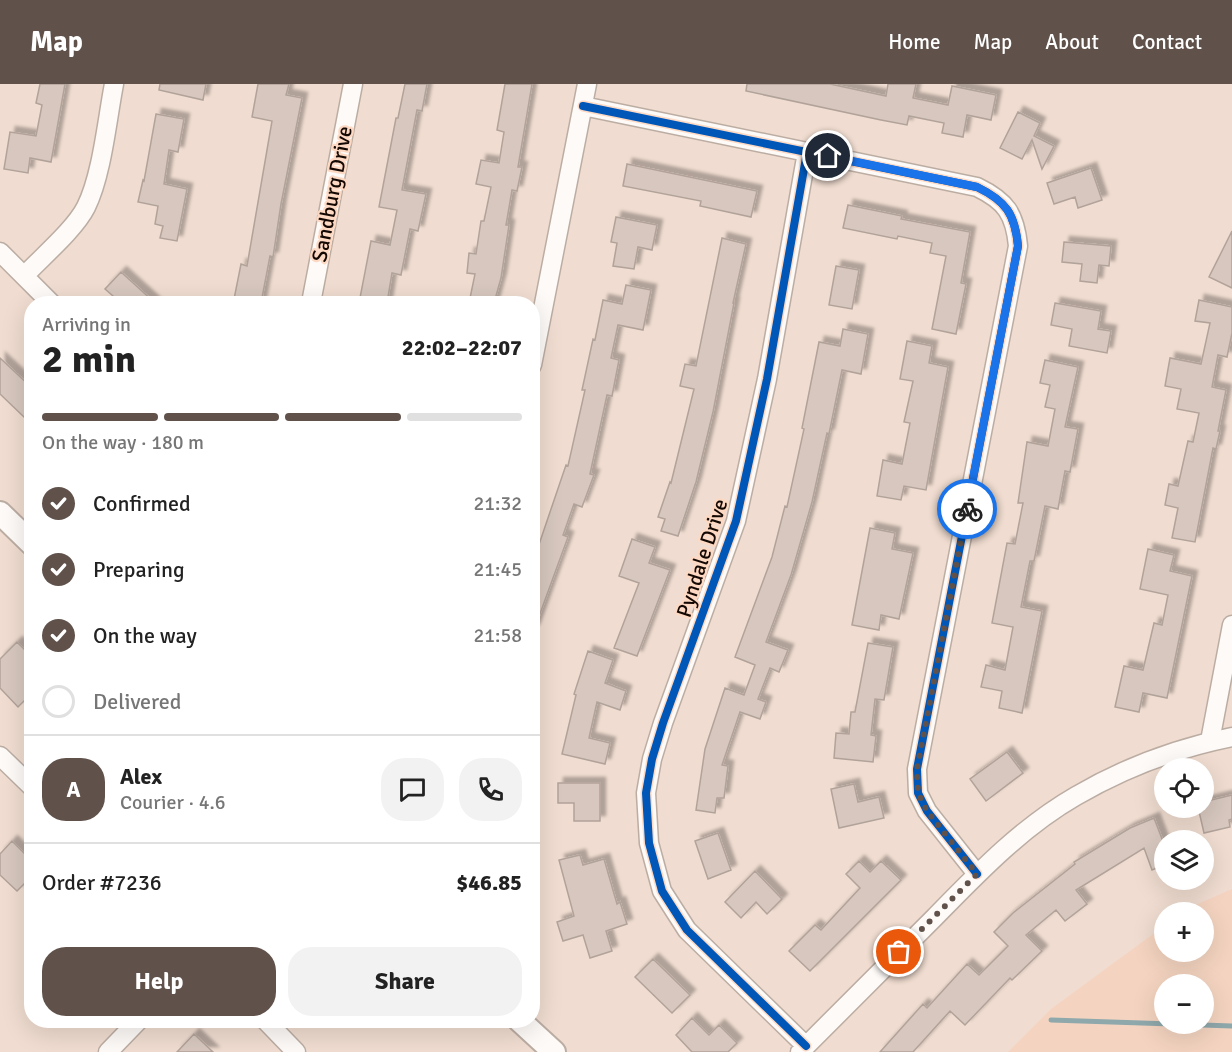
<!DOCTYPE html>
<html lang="en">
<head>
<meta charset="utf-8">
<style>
	body { margin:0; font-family:Signika,sans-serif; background:#f2f2f2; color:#222; height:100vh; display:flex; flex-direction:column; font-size:22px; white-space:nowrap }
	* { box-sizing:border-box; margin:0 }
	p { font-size:20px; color:#767676 }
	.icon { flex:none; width:33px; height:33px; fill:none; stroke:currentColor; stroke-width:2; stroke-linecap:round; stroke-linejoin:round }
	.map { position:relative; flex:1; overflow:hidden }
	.panel { position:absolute; left:24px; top:212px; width:516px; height:732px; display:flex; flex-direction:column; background:#fff; border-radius:24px; box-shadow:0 6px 24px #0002 }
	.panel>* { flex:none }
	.controls { position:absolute; left:1154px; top:674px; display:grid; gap:12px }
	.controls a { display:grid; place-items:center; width:60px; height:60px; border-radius:50%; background:#fff; box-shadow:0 6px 24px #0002; font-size:30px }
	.pin { position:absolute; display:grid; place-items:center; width:51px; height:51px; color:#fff; margin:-26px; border:3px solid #fff; border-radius:50%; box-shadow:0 2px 6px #0007 }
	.courier { position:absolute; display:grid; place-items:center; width:60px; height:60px; margin:-30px; border:4px solid #1a73e8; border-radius:50%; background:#fff; color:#222; box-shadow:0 2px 8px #0007 }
	.summary em { font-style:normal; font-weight:700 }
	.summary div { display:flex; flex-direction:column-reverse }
	.summary { display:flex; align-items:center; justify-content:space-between; height:102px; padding:0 18px }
	h1 { font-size:39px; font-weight:700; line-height:45px }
	.bar { display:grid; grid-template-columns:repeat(4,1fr); gap:9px 6px; align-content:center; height:72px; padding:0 18px }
	.bar i { height:8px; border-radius:4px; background:#e0e0e0 }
	.bar .active { background:#60524b }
	.bar p { grid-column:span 4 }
	.line { display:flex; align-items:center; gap:15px; padding:0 18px; border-top:2px solid #e0e0e0 }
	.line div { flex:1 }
	.round { display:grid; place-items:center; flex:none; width:63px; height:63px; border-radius:24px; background:#f2f2f2 }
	ol { padding:0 18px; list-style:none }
	li { display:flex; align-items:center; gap:18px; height:66px }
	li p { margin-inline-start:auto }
	li .icon { padding:6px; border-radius:50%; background:#60524b; color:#fff; stroke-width:4 }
	li:last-child { color:#767676 }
	li i { width:33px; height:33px; border:3px solid #e0e0e0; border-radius:50% }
	.button { display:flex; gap:12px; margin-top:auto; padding:12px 18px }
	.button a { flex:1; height:69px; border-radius:24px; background:#60524b; color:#fff; font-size:24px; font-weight:700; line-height:69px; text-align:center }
	.button a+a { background:#f2f2f2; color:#222 }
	header { display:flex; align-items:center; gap:36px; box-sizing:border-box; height:84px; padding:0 30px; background:#60524b; color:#fff }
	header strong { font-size:28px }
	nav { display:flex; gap:33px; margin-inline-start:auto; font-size:21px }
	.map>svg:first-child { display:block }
	.built { fill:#f4d4c0; fill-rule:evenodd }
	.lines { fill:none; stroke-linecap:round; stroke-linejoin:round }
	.stream { stroke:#8fa8ab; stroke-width:5 }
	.building { fill:#d7c7be; stroke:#b2a39a; stroke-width:1.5; filter:url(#shadow) }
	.minor-casing { stroke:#bcada3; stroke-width:21 }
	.tertiary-casing { stroke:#bcada3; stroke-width:26 }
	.minor { stroke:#fdfaf8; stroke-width:18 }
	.tertiary { stroke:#fdfaf8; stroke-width:22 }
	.cycleway-casing { stroke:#fdd9c3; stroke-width:11 }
	.cycleway { stroke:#0057b8; stroke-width:8 }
	.done { stroke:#60524b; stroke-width:6; stroke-dasharray:0 10.8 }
	.route { stroke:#1a73e8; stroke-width:8 }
	.labels { text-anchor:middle; stroke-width:4.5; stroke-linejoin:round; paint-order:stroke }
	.street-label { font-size:21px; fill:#130803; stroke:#fdd9c3 }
</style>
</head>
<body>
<header>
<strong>Map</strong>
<nav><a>Home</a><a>Map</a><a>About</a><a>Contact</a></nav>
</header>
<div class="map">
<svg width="1232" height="968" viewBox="0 0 1232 968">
	<defs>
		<filter id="shadow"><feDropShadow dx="5.5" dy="-5.5" stdDeviation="1.5" flood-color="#0004"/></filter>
	</defs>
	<rect width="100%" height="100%" fill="#f0dcd0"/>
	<path class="built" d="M 1232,805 L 1232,968 L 1008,968 L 1051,925 L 1164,842 L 1164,867 L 1203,867 L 1203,828 L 1183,828 L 1191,823 ZM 1164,900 L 1203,900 L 1203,939 L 1164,939 Z"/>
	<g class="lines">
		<path class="stream" d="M 1051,936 L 1232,942"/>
	</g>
	<path class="building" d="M 40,0 L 65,0 L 51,78 L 30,74 L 28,89 L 4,85 L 10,48 L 36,52 L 42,21 L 36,19 Z
		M 160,0 L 206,0 L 203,16 L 159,6 Z
		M 258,0 L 289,0 L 286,11 L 302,14 L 281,120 L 273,173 L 270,172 L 261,219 L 241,219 L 242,216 L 234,215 L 241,180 L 247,182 L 272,37 L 252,33 Z
		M 405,0 L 427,0 L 422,27 L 417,26 L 402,106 L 426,110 L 418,147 L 410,145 L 401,191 L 392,189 L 387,219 L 359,219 L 371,157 L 390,161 L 397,126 L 379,123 L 396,34 L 398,34 Z
		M 505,0 L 532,0 L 518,83 L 522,83 L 517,107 L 512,106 L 506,141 L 509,141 L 501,194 L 494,219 L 469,219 L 475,190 L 467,189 L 469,169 L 476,170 L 481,137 L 484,137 L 491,103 L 476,100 L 481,76 L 499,79 L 504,48 L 497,46 Z
		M 747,0 L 830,0 L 886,12 L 888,0 L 916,0 L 913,14 L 948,21 L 952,2 L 996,11 L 991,36 L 967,31 L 963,53 L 942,49 L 944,39 L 909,32 L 907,41 L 881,36 L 746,7 Z
		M 1018,28 L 1040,39 L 1034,52 L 1054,62 L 1042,85 L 1032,56 L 1022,75 L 1000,64 Z
		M 156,30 L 184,35 L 178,68 L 169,66 L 164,100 L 187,105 L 177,157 L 160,154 L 163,142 L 155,140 L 158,122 L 138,118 L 143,96 L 144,97 Z
		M 627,80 L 757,107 L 751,133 L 700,122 L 701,117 L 623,102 Z
		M 1091,84 L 1102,116 L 1078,124 L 1075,113 L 1054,120 L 1047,99 Z
		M 848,121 L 902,132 L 901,135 L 970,148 L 961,199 L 966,200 L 956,250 L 932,245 L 946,172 L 930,169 L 932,159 L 898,152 L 897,155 L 843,144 Z
		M 616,133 L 657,141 L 652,166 L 638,163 L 634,185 L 613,182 L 617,159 L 611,158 Z
		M 1232,147 L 1232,204 L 1209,193 Z
		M 722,154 L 746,160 L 733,219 L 734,219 L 713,328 L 696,398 L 678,452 L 661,447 L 665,435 L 658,433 L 670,398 L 671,399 L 694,305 L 680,302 L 685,280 L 696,282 Z
		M 1064,158 L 1111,162 L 1109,182 L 1099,181 L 1097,199 L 1080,197 L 1082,180 L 1062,178 Z
		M 836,182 L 859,186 L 852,225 L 829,221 Z
		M 121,188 L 155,219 L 121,219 L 105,205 Z
		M 626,201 L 651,206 L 643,246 L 618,241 L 611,274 L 619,276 L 612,312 L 607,311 L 590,390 L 594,391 L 582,423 L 574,420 L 563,451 L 568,453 L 534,546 L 532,545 L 532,481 L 566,381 L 568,382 L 585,306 L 582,306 L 593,255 L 595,256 L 603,216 L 622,220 Z
		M 1199,216 L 1232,223 L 1232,249 L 1227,273 L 1218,271 L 1212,303 L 1226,306 L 1218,347 L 1220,347 L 1216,365 L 1213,364 L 1195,458 L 1172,454 L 1178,424 L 1165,421 L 1169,400 L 1178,402 L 1188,357 L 1193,358 L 1199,329 L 1177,325 L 1181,305 L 1165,302 L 1170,274 L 1201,280 L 1210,239 L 1195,237 Z
		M 1055,219 L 1101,227 L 1098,245 L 1111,247 L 1107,269 L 1069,262 L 1072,245 L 1051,241 Z
		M 843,245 L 868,250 L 861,290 L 842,286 L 829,350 L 827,349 L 812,418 L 791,491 L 766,558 L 788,566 L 779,588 L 770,584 L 758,615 L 766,618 L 760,635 L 740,628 L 722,681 L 728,682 L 724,714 L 717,714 L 715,729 L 696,726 L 705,665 L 725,604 L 744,611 L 755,581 L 735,573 L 772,473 L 785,422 L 787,423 L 804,345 L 802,344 L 819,258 L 840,262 Z
		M 907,257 L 932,262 L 929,279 L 948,283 L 926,406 L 904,402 L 901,416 L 877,412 L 883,376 L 902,380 L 910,339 L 904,338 L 913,297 L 900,295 Z
		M 0,274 L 32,304 L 32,325 L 24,333 L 0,310 Z
		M 1045,276 L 1078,283 L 1065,343 L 1078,345 L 1070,388 L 1065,387 L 1058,425 L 1045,422 L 1034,477 L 1030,477 L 1021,523 L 1042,527 L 1022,629 L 999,624 L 1002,607 L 981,603 L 986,581 L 1005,586 L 1013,543 L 992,539 L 1007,459 L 1015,460 L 1023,419 L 1018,419 L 1027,358 L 1048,362 L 1055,325 L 1045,323 L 1050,301 L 1040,299 Z
		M 870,444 L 895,449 L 892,465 L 913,469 L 899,535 L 881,531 L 879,546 L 852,541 Z
		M 632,455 L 655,463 L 649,479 L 670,486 L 637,572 L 614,564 L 639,499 L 619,492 Z
		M 1148,465 L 1174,471 L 1170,487 L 1192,492 L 1167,614 L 1143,609 L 1139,628 L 1115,623 L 1124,582 L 1143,586 L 1154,539 L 1162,541 L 1168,511 L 1140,505 Z
		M 17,558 L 32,573 L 32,609 L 18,623 L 0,604 L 0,575 Z
		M 868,559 L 893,563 L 884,616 L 875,615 L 871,651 L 876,652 L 873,678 L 834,674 L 836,649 L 849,650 L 851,628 L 855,628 Z
		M 588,567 L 613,576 L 605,599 L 626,607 L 620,626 L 597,618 L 589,654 L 610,659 L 605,680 L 562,670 L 576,611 L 574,610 Z
		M 1007,668 L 1023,689 L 986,717 L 970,695 Z
		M 558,699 L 600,699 L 600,737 L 574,737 L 574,719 L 558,719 Z
		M 854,700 L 858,718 L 879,713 L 884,734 L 839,744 L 831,705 Z
		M 1232,711 L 1232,735 L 1229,736 L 1230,743 L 1204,749 L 1198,723 L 1203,723 L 1203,718 Z
		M 1154,734 L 1164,760 L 1164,781 L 1152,786 L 1144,764 L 1076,806 L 1087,820 L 1065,837 L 1056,826 L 1026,851 L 1042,867 L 1012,896 L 1010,894 L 965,941 L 950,927 L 913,968 L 880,968 L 923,920 L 927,924 L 967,880 L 979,891 L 1008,862 L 994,848 L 1013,829 L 1075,780 L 1074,778 L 1130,744 Z
		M 718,749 L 731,786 L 708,795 L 695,757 Z
		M 12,757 L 32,777 L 32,792 L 17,807 L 0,791 L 0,770 Z
		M 580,771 L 583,781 L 604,775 L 617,820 L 620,818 L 627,840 L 606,847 L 612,867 L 590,874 L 583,851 L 563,857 L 557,838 L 574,832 L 559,776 Z
		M 859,777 L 870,788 L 881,777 L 901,796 L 810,887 L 789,867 L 815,841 L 821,846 L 860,804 L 846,790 Z
		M 755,787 L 782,815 L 767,830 L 756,818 L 741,834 L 725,818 Z
		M 653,875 L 690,911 L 672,929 L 635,893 Z
		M 692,934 L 709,951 L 719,941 L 737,959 L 728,968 L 692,968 L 676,951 Z
		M 194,950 L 213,968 L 177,968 Z"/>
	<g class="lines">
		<g class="minor-casing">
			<path id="minor" d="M 583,22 L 977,103 C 1006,117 1015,130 1018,162 L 917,685 L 918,709 L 927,727 L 977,790
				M 0,168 L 51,219
				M 24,192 C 42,173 75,145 86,123 C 102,91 107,36 114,0
				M 311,219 L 353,0
				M 532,281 L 587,0
				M 1210,657 L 1232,541
				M 0,672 L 32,703
				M 265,936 L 296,968
				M 806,962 L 687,846 L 662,807 L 649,759 L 646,709 L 652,675 L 663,639 L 736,437 L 767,295 L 807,68
				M 108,968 L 139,936
				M 800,968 C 845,923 890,878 935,833 C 978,789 1022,743 1076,712 C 1124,684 1177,664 1232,653"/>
		</g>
		<g class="tertiary-casing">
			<path id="tertiary" d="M 0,429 L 32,460
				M 519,936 L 554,968"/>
		</g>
		<use href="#minor" class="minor"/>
		<use href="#tertiary" class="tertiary"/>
		<g class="cycleway-casing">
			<path id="cycleway" d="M 583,22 L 977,103 C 1006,117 1015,130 1018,162 L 917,685 L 918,709 L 927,727 L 977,790
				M 806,962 L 687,846 L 662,807 L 649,759 L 646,709 L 652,675 L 663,639 L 736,437 L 767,295 L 807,68"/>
		</g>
		<use href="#cycleway" class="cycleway"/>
	</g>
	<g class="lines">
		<path class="done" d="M 899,868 L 977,790 L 927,727 L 918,709 L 917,685 L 967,425"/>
		<path class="route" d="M 828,72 L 977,103 C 1006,117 1015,130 1018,162 L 967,425"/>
	</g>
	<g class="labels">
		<g class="street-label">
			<text transform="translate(332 110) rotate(-79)" y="7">Sandburg Drive</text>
			<text transform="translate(702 474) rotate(-72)" y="7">Pyndale Drive</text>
		</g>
	</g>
</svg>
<div class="controls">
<a><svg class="icon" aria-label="locate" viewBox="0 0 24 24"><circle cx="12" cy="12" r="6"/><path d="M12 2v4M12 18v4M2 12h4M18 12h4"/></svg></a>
<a><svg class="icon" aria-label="layers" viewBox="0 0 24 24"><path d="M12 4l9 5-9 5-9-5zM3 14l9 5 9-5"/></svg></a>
<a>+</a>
<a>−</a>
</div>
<div class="pin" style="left:899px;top:868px;background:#ea580c"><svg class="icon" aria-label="bag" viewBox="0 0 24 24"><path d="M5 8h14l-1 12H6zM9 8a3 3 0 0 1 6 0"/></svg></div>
<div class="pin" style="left:828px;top:72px;background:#1f2937"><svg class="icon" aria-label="home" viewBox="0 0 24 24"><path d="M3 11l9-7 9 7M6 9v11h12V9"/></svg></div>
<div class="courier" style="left:967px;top:425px"><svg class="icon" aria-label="bike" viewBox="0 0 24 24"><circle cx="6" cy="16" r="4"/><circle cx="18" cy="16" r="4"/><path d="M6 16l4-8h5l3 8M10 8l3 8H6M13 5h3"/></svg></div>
<section class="panel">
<div class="summary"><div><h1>2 min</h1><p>Arriving in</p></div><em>22:02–22:07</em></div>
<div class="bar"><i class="active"></i><i class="active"></i><i class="active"></i><i></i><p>On the way · 180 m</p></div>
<ol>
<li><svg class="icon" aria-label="check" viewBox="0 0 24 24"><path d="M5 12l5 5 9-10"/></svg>Confirmed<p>21:32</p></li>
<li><svg class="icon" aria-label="check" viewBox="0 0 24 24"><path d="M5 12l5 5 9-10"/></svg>Preparing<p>21:45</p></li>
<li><svg class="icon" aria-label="check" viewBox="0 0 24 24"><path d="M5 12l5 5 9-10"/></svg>On the way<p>21:58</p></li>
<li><i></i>Delivered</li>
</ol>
<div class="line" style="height:108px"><b class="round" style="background:#60524b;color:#fff">A</b><div><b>Alex</b><p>Courier · 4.6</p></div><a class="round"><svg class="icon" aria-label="chat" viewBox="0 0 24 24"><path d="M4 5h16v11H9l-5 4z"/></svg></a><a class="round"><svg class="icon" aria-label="phone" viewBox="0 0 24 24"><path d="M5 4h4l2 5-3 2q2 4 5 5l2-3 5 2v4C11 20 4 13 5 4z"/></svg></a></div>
<div class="line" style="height:78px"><div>Order #7236</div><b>$46.85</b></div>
<div class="button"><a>Help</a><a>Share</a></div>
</section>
</div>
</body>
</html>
